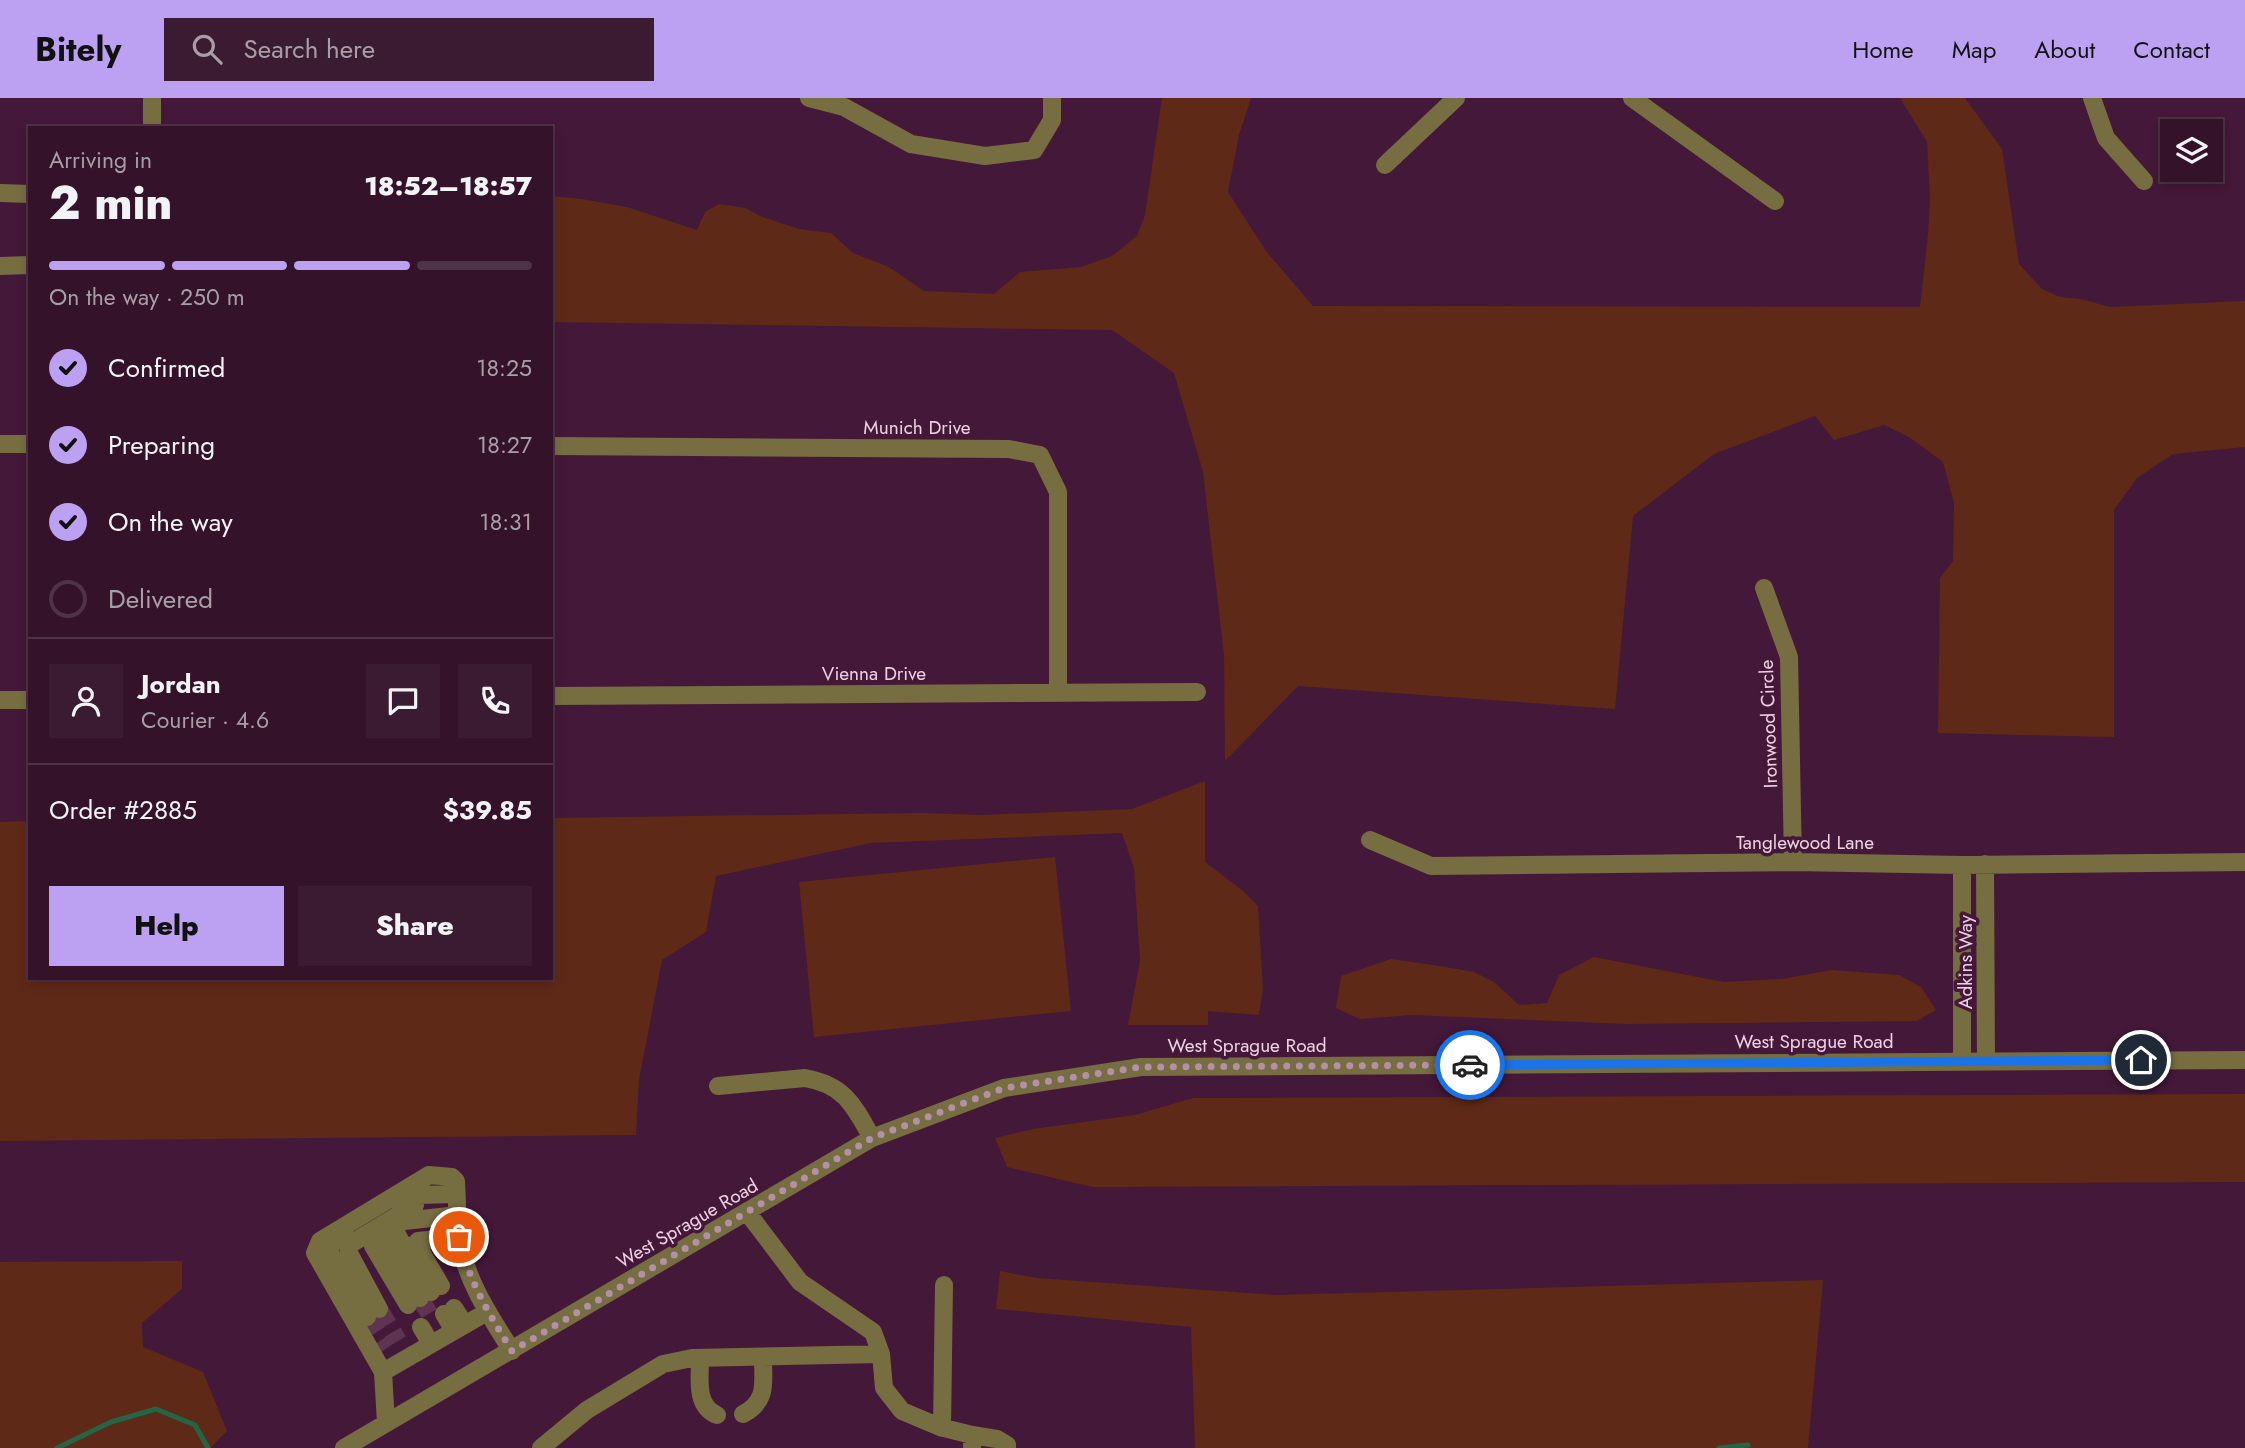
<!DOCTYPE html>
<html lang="en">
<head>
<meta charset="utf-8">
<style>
	body { margin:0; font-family:Jost,sans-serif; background:#3b1b32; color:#f1f3f6; height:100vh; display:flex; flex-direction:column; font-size:26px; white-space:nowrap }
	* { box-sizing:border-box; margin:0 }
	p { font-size:23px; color:#a99ea8 }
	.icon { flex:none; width:38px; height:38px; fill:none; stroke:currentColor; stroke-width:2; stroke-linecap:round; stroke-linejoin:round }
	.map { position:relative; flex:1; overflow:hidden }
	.drawer { position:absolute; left:28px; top:28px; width:525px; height:854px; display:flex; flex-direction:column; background:#33122a; border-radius:0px; box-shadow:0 4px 10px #0003,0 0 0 2px #4e3247 }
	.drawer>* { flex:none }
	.fabs { position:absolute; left:2160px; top:21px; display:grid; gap:14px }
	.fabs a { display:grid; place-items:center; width:63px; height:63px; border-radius:0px; background:#33122a; box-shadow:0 4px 10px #0003,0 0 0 2px #4e3247; font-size:35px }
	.pin { position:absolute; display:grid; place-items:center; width:60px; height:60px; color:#fff; margin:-30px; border:4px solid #fff; border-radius:50%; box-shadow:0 2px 7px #0007 }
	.courier { position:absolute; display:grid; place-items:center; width:70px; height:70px; margin:-35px; border:5px solid #1a73e8; border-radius:50%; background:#fff; color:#222; box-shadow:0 2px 9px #0007 }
	.headline em { font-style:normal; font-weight:800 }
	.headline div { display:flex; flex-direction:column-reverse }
	.headline { display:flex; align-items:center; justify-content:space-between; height:119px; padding:0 21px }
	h1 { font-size:46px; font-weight:800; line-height:52px }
	.bar { display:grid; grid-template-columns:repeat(4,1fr); gap:10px 7px; align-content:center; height:84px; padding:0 21px }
	.bar i { height:9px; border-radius:5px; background:#4e3247 }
	.bar .selected { background:#bca0f2 }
	.bar p { grid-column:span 4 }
	.line { display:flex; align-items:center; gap:18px; padding:0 21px; border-top:2px solid #4e3247 }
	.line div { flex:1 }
	.round { display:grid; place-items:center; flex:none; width:74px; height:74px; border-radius:0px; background:#3b1b32 }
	ol { padding:0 21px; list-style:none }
	li { display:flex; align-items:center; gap:21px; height:77px }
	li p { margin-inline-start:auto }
	li .icon { padding:7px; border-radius:50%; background:#bca0f2; color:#111; stroke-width:4 }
	li:last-child { color:#a99ea8 }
	li i { width:38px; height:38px; border:4px solid #4e3247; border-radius:50% }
	.cta { display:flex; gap:14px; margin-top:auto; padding:14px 21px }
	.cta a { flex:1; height:80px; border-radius:0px; background:#bca0f2; color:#111; font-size:28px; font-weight:800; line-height:80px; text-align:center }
	.cta a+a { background:#3b1b32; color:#f1f3f6 }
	header { display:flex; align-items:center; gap:42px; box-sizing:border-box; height:98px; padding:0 35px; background:#bca0f2; color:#111 }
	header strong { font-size:33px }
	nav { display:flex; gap:38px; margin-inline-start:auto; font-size:24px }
	.search { width:490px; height:63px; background:#3b1b32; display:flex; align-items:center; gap:18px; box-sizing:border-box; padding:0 24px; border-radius:0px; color:#a99ea8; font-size:26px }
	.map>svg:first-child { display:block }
	.green { fill:#5f2917 }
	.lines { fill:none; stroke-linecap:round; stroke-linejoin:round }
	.stream { stroke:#246545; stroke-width:5 }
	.minor-tunnel { stroke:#5e3452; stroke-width:18; stroke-dasharray:18 9; stroke-linecap:butt }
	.minor { stroke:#766d40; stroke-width:18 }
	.done { stroke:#b390a8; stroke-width:7; stroke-dasharray:0 12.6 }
	.route { stroke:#1a73e8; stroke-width:9 }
	.labels { text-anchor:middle; stroke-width:7; stroke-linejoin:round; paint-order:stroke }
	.street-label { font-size:19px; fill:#efd1e4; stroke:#441838 }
</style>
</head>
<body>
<header>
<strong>Bitely</strong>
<div class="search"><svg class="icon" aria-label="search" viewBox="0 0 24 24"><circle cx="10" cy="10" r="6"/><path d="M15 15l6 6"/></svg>Search here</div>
<nav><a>Home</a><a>Map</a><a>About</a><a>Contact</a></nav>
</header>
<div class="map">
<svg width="2245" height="1350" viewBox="0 0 2245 1350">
	<rect width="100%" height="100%" fill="#441838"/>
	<path class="green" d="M 1162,0 L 1251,0 L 1239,37 L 1228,94 L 1266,153 L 1313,208 L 1920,209 L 1928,136 L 1930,100 L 1927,44 L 1900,0 L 1965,0 L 2002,51 L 2019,166 L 2042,191 L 2060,199 L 2081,201 L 2110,209 L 2245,203 L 2245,349 L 2173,356 L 2137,380 L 2114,412 L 2114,639 L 1938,635 L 1940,480 L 1953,463 L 1954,405 L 1943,364 L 1909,339 L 1884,327 L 1834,342 L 1815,318 L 1714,356 L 1633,418 L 1615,611 L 1298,588 L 1225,663 L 1224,557 L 1203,374 L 1174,275 L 1112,232 L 551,224 L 551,98 L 582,101 L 627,109 L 697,132 L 705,114 L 719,106 L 746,110 L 760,118 L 799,131 L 831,135 L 853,155 L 889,169 L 924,193 L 994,196 L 1020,174 L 1081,169 L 1112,158 L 1137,138 L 1145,117 Z
		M 1205,683 L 1205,764 L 1243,793 L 1258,808 L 1263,891 L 1259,917 L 1208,913 L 1208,927 L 1128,927 L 1140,863 L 1134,770 L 1122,735 L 871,745 L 716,778 L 706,834 L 662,862 L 639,982 L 636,1037 L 0,1043 L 0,724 L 30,723 L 30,880 L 551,880 L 551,720 L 920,715 L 982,717 L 1132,711 Z
		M 1055,759 L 1071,913 L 814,939 L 799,784 Z
		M 1594,859 L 1724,884 L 1781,881 L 1832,872 L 1899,877 L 1921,889 L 1936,912 L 1917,923 L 1627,926 L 1412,917 L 1360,921 L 1336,910 L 1341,878 L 1391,861 L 1440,868 L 1474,874 L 1494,884 L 1519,907 L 1547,905 L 1559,877 Z
		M 2245,996 L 2245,1084 L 1092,1089 L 1007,1069 L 995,1040 L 1033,1031 L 1135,1017 L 1193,1000 Z
		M 182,1163 L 182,1191 L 142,1225 L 143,1249 L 203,1274 L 227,1333 L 210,1350 L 0,1350 L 0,1164 Z
		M 1000,1173 L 1037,1180 L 1277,1197 L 1823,1182 L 1808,1350 L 1195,1350 L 1191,1229 L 996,1211 Z"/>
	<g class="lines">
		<path class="stream" d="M 57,1350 L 111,1324 L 156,1311 L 195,1327 L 208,1350
			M 1719,1350 L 1748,1347"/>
		<path class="minor-tunnel" d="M 420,1200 L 433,1222
			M 379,1211 L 398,1243
			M 367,1219 L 387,1250"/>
		<path class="minor" d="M 809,0 L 844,9 L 911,46 L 985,58 L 1034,52 L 1052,22 L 1052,0
			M 1632,0 L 1775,103
			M 2092,0 L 2106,40 L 2144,83
			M 152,30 L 152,0
			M 1385,67 L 1456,0
			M 0,95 L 30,96
			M 0,168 L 30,167
			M 0,346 L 30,346
			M 551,348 L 1009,351 L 1040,357 L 1058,394 L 1058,595
			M 1764,490 L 1789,559 L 1793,764
			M 551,598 L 1197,594
			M 0,602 L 30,602
			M 1370,742 L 1431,768 L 1793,764 L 1962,767 L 2245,764
			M 1985,766 L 1986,963
			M 1962,963 L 1962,767
			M 718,988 L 805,980 C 845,987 854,1008 872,1040
			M 400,1106 L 417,1097 L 456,1096
			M 747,1114 L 800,1184 L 873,1234 L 881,1256 L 884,1290 L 902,1313 L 940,1329 L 972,1337 L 972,1350
			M 393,1130 L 431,1194
			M 381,1136 L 420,1200
			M 345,1138 L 330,1146 L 331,1157 L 367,1219
			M 441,1188 L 416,1145 L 418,1143 L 459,1139
			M 408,1207 L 373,1148 L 373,1141 L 404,1123 L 458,1117
			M 454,1210 L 465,1227
			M 379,1211 L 349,1155 L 349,1147 L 415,1107
			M 444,1216 L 454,1233
			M 421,1229 L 431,1246
			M 700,1261 C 700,1281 695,1308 717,1317
			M 383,1274 L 487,1214
			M 743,1316 C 768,1303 763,1285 763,1260
			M 386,1325 L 383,1274 L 315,1155 L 320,1143 L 429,1077 L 452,1079 L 456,1083 C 457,1101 457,1120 459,1138 C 464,1180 490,1218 512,1253
			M 942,1330 L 944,1187
			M 972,1337 L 997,1341 L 1007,1347 L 1007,1350
			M 344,1350 L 872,1040 L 1004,990 L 1141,969 L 2245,962
			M 541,1350 L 587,1312 L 663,1266 L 692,1260 L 881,1256"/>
	</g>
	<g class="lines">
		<path class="done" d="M 459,1139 C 468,1182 489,1216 512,1253 L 872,1040 L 1004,990 L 1141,969 L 1470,967"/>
		<path class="route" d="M 1470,967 L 2141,962"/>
	</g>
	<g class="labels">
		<g class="street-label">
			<text x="917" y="336">Munich Drive</text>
			<text x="874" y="582">Vienna Drive</text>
			<text transform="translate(1768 626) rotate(-92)" y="7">Ironwood Circle</text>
			<text x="1805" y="751">Tanglewood Lane</text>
			<text transform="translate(1965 864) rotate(-90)" y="7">Adkins Way</text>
			<text x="1814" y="950">West Sprague Road</text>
			<text x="1247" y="954">West Sprague Road</text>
			<text transform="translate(687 1125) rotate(-30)" y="7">West Sprague Road</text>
		</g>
	</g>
</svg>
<div class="fabs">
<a><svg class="icon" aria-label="layers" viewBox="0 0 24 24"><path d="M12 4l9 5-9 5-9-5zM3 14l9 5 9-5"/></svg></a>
</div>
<div class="pin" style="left:459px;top:1139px;background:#ea580c"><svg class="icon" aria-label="bag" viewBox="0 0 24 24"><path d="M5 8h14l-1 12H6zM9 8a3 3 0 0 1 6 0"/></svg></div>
<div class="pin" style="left:2141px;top:962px;background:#1f2937"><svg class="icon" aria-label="home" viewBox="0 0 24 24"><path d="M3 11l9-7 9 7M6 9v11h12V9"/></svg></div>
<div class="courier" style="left:1470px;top:967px"><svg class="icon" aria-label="car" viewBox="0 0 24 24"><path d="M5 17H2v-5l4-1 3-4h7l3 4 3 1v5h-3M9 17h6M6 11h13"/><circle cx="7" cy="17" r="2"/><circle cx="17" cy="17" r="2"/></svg></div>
<section class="drawer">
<div class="headline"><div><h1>2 min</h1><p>Arriving in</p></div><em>18:52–18:57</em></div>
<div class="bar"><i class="selected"></i><i class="selected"></i><i class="selected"></i><i></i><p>On the way · 250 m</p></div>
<ol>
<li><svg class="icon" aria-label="check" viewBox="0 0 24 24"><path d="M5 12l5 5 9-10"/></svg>Confirmed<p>18:25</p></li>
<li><svg class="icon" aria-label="check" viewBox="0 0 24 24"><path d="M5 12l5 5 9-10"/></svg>Preparing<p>18:27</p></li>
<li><svg class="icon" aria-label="check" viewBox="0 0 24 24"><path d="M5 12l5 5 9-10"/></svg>On the way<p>18:31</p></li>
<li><i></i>Delivered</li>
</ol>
<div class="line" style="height:126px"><a class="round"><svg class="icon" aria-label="person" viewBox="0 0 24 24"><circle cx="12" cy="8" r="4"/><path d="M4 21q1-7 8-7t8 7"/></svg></a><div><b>Jordan</b><p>Courier · 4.6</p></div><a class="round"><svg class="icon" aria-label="chat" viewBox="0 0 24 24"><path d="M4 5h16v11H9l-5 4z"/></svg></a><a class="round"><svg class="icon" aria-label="phone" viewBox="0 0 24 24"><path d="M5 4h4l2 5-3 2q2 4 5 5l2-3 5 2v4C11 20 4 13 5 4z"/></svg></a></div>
<div class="line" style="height:91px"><div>Order #2885</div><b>$39.85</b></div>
<div class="cta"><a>Help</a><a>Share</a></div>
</section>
</div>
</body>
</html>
